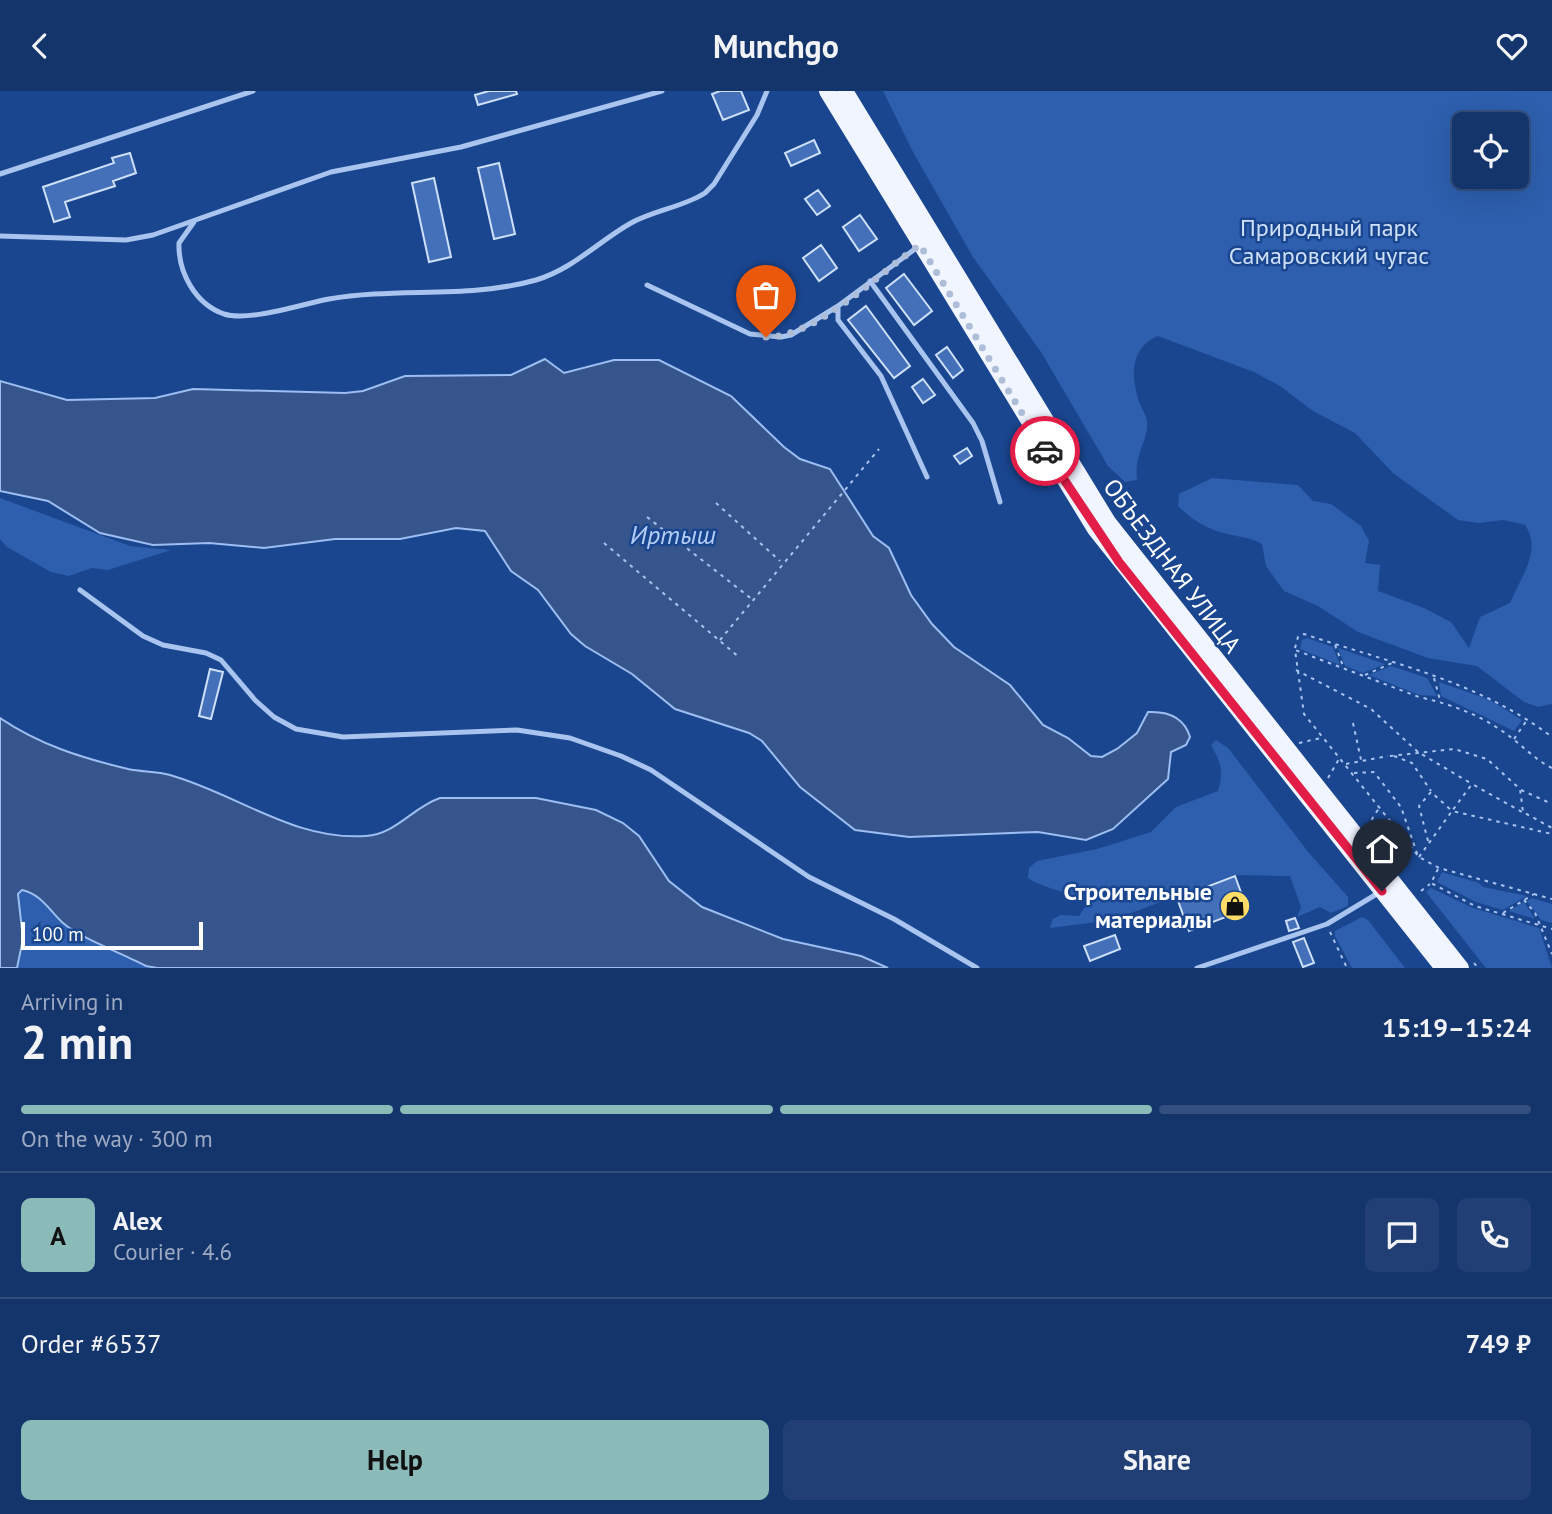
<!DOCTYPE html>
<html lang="en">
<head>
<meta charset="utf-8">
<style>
	body { margin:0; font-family:"PT Sans",sans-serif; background:#213f74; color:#f1f3f6; height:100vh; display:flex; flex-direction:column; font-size:26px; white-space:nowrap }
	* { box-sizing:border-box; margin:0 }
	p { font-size:23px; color:#9daac2 }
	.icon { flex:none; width:38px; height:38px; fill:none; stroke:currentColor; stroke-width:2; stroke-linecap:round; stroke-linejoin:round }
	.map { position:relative; height:877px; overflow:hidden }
	.drawer { display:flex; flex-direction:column; background:#14346c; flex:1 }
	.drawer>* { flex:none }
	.fabs { position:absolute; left:1452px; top:21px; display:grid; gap:14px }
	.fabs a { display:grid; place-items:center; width:77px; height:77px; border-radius:10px; background:#14346c; box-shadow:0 7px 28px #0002,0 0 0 2px #334f7f; font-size:35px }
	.scale { position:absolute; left:21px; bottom:18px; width:182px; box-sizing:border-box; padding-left:7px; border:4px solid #fff; border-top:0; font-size:19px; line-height:24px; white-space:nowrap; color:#fff; -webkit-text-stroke:5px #1a4690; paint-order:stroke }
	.pin { position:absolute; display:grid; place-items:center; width:60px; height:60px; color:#fff; margin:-72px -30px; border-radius:50% 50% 50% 0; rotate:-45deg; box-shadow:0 0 7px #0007 }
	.pin .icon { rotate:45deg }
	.courier { position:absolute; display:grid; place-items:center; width:70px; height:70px; margin:-35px; border:5px solid #e11d48; border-radius:50%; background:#fff; color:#222; box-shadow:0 2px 9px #0007 }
	.summary em { font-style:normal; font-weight:700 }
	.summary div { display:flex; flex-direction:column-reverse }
	.summary { display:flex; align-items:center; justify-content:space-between; height:119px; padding:0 21px }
	h1 { font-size:46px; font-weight:700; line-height:52px }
	.bar { display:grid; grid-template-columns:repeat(4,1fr); gap:10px 7px; align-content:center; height:84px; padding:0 21px }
	.bar i { height:9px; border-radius:5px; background:#334f7f }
	.bar .on { background:#8bbbb9 }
	.bar p { grid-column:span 4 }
	.line { display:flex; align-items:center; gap:18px; padding:0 21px; border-top:2px solid #334f7f }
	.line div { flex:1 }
	.round { display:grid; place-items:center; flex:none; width:74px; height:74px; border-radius:10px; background:#213f74 }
	.button { display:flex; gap:14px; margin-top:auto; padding:14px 21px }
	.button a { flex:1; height:80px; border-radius:10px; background:#8bbbb9; color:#111; font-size:28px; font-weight:700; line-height:80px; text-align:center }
	.button a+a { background:#213f74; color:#f1f3f6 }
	header { display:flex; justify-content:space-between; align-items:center; height:91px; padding:0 21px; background:#14346c; font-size:32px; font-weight:700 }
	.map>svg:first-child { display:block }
	.green { fill:#2d5fae; fill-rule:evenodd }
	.water { fill:#36558c; stroke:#9cbef1; stroke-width:2 }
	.building { fill:#4370b8; stroke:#cfe0fa; stroke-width:2 }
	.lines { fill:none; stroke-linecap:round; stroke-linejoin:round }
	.path { stroke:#a9c4ee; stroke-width:2; stroke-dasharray:3.5 5; stroke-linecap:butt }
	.service { stroke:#a9c4ee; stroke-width:5 }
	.primary { stroke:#f1f5ff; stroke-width:16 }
	.done { stroke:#afbed8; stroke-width:7; stroke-dasharray:0 12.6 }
	.route { stroke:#e11d48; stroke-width:9 }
	.labels { text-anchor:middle; stroke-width:5; stroke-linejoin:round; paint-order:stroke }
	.park-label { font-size:24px; fill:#cfe0fa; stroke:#1a4690 }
	.street-label { font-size:24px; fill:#fff; stroke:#1a4690 }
	.poi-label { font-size:24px; font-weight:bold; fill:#fff; stroke:#1a4690; text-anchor:end }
	.water-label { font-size:26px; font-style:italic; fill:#b5cef5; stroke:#1a4690 }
</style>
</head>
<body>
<header><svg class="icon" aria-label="back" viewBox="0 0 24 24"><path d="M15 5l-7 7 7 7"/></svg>Munchgo<svg class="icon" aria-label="heart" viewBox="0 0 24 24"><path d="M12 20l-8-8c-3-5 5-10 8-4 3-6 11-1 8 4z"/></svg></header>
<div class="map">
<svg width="1552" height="877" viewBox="0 0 1552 877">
	<rect width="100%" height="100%" fill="#1a4690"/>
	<path class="green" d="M 883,0 L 1552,0 L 1552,613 L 1538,616 L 1524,611 L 1477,575 L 1428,567 L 1358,541 L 1318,515 L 1284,500 L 1266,475 L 1262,453 C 1249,445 1235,446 1220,441 C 1203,436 1190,427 1178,415 L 1179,403 L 1212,387 L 1298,394 L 1313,410 L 1331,413 L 1361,435 L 1369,450 L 1365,472 L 1380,474 L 1378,500 L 1424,517 L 1451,531 L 1469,557 L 1480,526 L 1510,512 C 1520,487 1543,459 1525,434 L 1504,429 L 1478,432 L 1458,429 L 1393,382 L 1355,342 L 1313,320 L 1280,295 L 1254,281 L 1158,245 C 1131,256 1130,284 1139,310 C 1141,317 1146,323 1147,330 C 1149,350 1134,361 1137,389 L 1125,391 L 1108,375 L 1041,261 L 973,166 L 913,61 ZM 1465,33 L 1517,33 L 1517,86 L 1465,86 Z
		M 0,407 L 130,455 L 171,459 L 108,479 L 92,477 L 69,485 L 51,481 L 7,456 L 0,448 Z
		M 1307,547 L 1333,556 L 1340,574 L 1300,558 L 1302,549 Z
		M 1338,557 L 1385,573 L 1363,582 L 1345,575 Z
		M 1391,575 L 1427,587 L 1437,605 L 1419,604 L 1369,584 Z
		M 1439,591 L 1490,609 L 1522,629 L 1514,640 L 1441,605 Z
		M 1216,649 L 1228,657 L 1309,762 L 1348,806 L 1348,815 L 1331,822 L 1320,816 L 1297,826 L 1301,816 L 1290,785 L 1234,784 L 1112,829 L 1050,837 L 1053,828 L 1061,824 L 1079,825 L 1087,813 C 1073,801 1041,797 1028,787 L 1029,777 L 1037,770 L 1097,758 L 1151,741 L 1176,716 L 1218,700 C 1224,681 1221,671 1211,654 Z
		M 1442,781 L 1479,792 L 1483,796 L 1527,805 L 1503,819 L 1476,811 L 1437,791 Z
		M 1431,797 L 1473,817 L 1539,837 L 1552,877 L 1486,877 L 1426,801 Z
		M 22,799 C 41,803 50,820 63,832 C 82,849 122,862 146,875 L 157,877 L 17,877 L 20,867 L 18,803 Z
		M 1532,807 L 1552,813 L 1552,832 L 1541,829 L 1527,810 Z
		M 1524,811 L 1535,828 L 1509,820 Z
		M 1362,826 L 1368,829 L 1405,877 L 1352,877 L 1335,845 L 1335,840 Z"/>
	<path class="water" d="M 545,268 L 564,282 L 614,269 L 659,269 L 731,305 L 784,356 L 800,368 L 830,378 L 873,445 L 889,457 L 911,504 L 932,533 L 954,556 L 1010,594 L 1043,634 L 1068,647 L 1091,665 L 1102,666 L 1117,658 L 1137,642 L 1148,621 C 1168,620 1184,626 1190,646 L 1186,654 L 1171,661 L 1168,688 L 1113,738 L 1086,749 L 1038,741 L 909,746 L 855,739 L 800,696 L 762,650 L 749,642 L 675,618 L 632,583 L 585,555 L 571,543 L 538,499 L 511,480 L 485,440 L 456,437 L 400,448 L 335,448 L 264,457 L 209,452 L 153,454 L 100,442 L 48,410 L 0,400 L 0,290 L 67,309 L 155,307 L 193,298 L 345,302 L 363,300 L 405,285 L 511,284 Z
		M 0,627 C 40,654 82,667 128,678 C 142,681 156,680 170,684 C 237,703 294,750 366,745 C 396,743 413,716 440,707 L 536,707 L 596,719 L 623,732 L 639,745 L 669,790 L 702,816 L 783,848 L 861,865 L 888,877 L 157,877 L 146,875 C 124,863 80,847 63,832 C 50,820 41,803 22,799 L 18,803 L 23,848 L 17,877 L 0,877 Z"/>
	<path class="building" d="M 489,0 L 516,0 L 517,3 L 478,14 L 475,4 Z
		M 720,0 L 741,0 L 749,19 L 723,29 L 712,3 Z
		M 814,49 L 820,62 L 791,75 L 785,62 Z
		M 130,62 L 136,82 L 113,90 L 115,95 L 65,111 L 70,126 L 54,131 L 43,96 L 114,72 L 112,67 Z
		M 499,72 L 515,143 L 494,148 L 478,77 Z
		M 434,87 L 451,166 L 429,171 L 412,92 Z
		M 818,99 L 830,115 L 817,124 L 805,108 Z
		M 860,124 L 877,148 L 859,160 L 843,136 Z
		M 821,154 L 837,177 L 819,190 L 803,167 Z
		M 904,183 L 932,220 L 914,234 L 886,197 Z
		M 866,215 L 910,275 L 894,287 L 848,229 Z
		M 947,256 L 963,279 L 953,287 L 936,264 Z
		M 923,288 L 935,304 L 923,312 L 912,296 Z
		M 967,357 L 972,365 L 960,373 L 954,365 Z
		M 210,578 L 223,581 L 211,628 L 199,625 Z
		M 1235,785 L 1247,818 L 1189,840 L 1177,807 Z
		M 1295,827 L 1299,837 L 1289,840 L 1286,830 Z
		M 1115,844 L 1120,858 L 1090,870 L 1084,855 Z
		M 1304,847 L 1314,872 L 1303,876 L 1293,851 Z"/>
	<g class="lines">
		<path class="path" d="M 716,412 L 780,470
			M 647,426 L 753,509
			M 604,452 L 740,567
			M 720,549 L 879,358
			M 1335,554 L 1343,575
			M 1295,557 L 1298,546 L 1304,543 C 1391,572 1478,590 1552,646
			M 1296,579 L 1371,618 L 1418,661 L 1472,693
			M 1365,584 L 1392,572
			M 1434,587 L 1440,609
			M 1353,632 L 1361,669
			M 1514,648 L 1527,629
			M 1299,652 L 1321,647
			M 1390,665 L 1454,658 L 1487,668 L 1520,698 L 1523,721 L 1552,737
			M 1394,665 L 1412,672 L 1431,700
			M 1346,673 L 1388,665
			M 1552,677 C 1537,670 1526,658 1513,648 C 1484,625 1454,614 1419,606 L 1295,559 L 1304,623 L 1419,766 L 1439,777 L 1552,808
			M 1354,682 L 1374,681 L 1401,716 L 1418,765
			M 1328,687 L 1339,668
			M 1521,699 L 1552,713
			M 1367,736 L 1379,717
			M 1428,750 L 1419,715 L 1431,701 L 1452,720 L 1472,693 L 1522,721
			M 1419,766 L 1452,720 L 1552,743
			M 1395,770 L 1405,750
			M 1438,778 L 1431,792 L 1475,815 L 1552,838
			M 1421,800 L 1430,793
			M 1524,809 L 1535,822 L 1552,863
			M 1503,822 L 1534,803
			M 1330,841 L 1347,877
			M 1474,872 L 1478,877"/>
		<path class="service" d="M 0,83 L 253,0
			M 194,131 L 179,152 C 178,181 195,213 224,223 C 249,231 302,213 329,208 C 397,196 469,208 536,189 C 573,178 599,150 631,132 C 655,119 683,116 705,102 L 714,93 L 757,24 L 767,0
			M 0,145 L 126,149 L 153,144 L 331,81 L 461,56 L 662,0
			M 870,190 L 973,332 L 982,350 L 1000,411
			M 647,194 L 750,243 L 781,246 L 791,244 L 838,215 L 919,155
			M 838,215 L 838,229 L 881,285 L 927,386
			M 80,499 L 143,545 L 163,554 L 206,562 L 221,569 L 255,609 L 274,626 L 296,638 L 343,646 L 517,639 L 570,647 L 621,665 L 651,679 L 809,786 L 894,828 L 977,877
			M 1197,877 L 1327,833 L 1380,801"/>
		<path class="primary" d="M 827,0 L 1095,438 L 1443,877
			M 845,0 L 1108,431 L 1461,877"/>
	</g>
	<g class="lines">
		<path class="done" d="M 766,246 C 816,247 880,181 920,154 L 1045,360"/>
		<path class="route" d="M 1045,360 L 1119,471 L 1382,800"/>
	</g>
	<defs>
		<g id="shop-disc" transform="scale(1.575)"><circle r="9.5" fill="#ffdd67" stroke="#1a4690"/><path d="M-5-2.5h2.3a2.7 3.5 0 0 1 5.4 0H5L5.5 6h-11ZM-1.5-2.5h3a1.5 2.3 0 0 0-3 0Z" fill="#111"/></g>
	</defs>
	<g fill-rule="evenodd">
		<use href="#shop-disc" x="1235" y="815"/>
	</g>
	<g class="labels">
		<g class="park-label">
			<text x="1329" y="145">Природный парк<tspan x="1329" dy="28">Самаровский чугас</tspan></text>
		</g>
		<g class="street-label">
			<text transform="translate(1172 475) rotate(53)" y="8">ОБЪЕЗДНАЯ УЛИЦА</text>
		</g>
		<g class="poi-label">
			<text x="1212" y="809">Строительные<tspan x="1212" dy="28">материалы</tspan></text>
		</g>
		<g class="water-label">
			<text x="673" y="453">Иртыш</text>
		</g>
	</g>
</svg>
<div class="fabs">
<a><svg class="icon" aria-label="locate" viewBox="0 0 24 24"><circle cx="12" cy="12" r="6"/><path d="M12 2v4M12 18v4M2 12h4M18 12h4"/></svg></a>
</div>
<div class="scale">100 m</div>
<div class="pin" style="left:766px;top:246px;background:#ea580c"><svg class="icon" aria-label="bag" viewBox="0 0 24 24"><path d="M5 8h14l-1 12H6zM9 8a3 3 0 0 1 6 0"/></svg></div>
<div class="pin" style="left:1382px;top:800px;background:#1f2937"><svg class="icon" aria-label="home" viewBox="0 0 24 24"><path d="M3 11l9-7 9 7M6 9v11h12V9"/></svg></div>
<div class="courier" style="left:1045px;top:360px"><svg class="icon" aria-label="car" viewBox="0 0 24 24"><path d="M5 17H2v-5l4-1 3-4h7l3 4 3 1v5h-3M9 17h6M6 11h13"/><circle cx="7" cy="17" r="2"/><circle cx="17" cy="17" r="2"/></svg></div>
</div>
<section class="drawer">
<div class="summary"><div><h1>2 min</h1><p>Arriving in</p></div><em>15:19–15:24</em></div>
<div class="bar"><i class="on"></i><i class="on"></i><i class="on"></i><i></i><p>On the way · 300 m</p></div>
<div class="line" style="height:126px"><b class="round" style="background:#8bbbb9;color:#111">A</b><div><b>Alex</b><p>Courier · 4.6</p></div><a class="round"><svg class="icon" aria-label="chat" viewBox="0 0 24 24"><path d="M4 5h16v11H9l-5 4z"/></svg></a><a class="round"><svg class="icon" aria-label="phone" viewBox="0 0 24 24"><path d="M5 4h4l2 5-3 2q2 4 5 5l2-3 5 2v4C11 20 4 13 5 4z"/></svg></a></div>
<div class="line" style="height:91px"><div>Order #6537</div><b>749 ₽</b></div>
<div class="button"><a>Help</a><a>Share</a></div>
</section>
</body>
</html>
